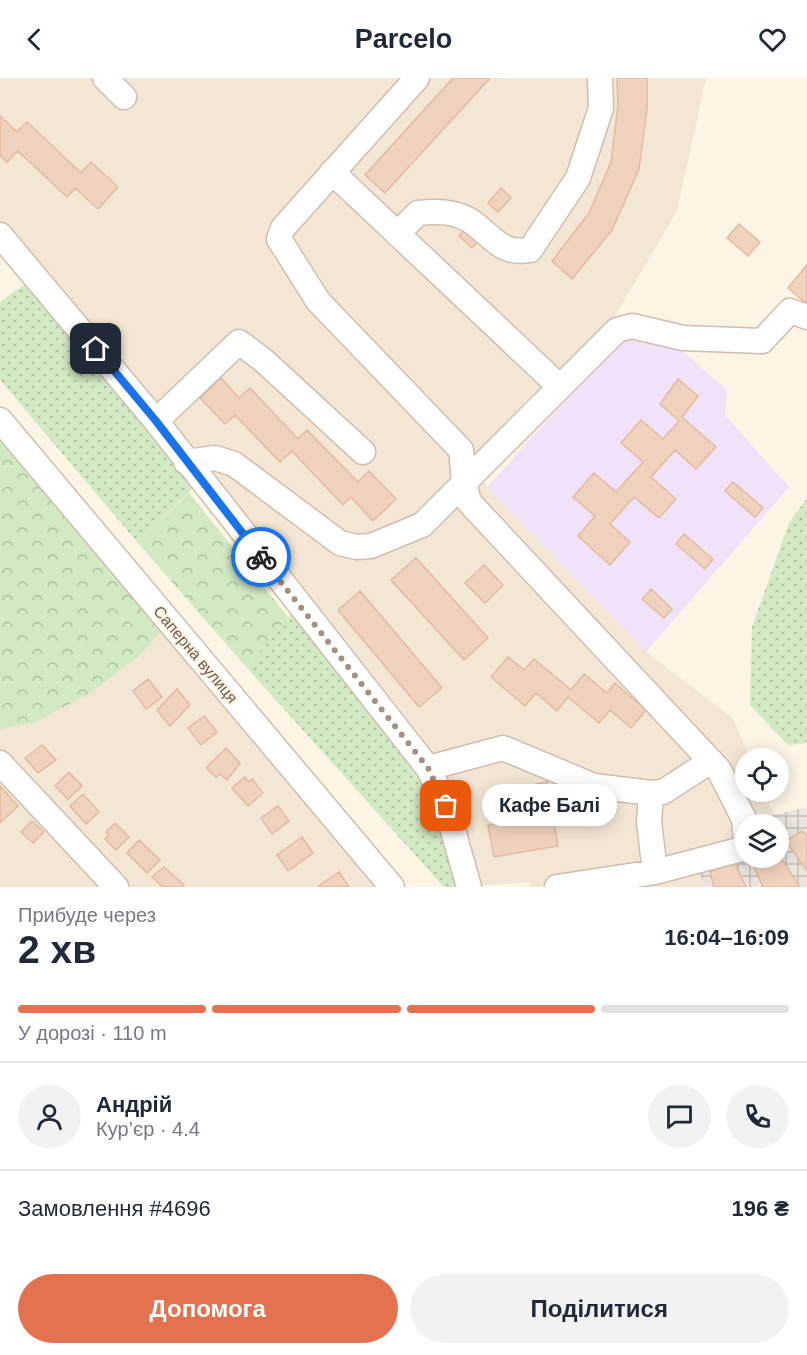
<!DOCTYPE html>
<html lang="uk">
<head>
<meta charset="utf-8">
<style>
	body { margin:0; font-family:Arial,sans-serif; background:#f2f2f3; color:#1f2937; height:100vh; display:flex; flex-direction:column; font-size:22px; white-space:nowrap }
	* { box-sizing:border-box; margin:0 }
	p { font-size:20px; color:#747a83 }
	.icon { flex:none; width:33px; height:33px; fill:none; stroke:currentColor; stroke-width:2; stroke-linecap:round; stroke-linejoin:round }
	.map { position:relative; height:809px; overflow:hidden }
	.side { display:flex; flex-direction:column; background:#fff; flex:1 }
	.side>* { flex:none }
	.controls { position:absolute; left:735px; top:670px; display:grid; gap:12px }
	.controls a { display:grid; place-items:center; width:54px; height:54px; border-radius:50%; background:#fff; box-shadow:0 3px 15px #0003; font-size:30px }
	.pin { position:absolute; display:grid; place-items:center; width:51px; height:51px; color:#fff; margin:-26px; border-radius:12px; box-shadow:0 3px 9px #0006 }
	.courier { position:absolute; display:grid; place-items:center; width:60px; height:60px; margin:-30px; border:4px solid #1a73e8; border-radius:50%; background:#fff; color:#222; box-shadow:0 2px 8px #0007 }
	.bubble { position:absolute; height:42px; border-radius:21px; background:#fff; box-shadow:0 3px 15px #0003; font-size:20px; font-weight:800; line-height:42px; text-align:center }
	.summary em { font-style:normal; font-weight:800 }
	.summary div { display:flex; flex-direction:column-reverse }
	.summary { display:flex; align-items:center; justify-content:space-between; height:102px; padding:0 18px }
	h1 { font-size:39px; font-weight:800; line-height:45px }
	.bar { display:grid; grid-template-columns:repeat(4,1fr); gap:9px 6px; align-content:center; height:72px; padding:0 18px }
	.bar i { height:8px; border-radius:4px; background:#e0e1e3 }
	.bar .current { background:#e2734e }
	.bar p { grid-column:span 4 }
	.line { display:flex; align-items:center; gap:15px; padding:0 18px; border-top:2px solid #e0e1e3 }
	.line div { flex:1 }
	.round { display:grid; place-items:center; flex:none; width:63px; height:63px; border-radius:32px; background:#f2f2f3 }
	.button { display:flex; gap:12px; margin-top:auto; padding:12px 18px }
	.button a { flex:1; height:69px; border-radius:36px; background:#e2734e; color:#fff; font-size:24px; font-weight:800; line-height:69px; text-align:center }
	.button a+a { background:#f2f2f3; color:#1f2937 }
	header { display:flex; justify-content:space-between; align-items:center; height:78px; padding:0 18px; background:#fff; font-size:27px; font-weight:800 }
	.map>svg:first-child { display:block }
	.residential { fill:#f3e6d4 }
	.industrial { fill:url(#industrial-grid) }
	.education { fill:#f0e2f8 }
	.grass { fill:url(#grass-dots) }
	.forest { fill:url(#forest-crowns) }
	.building { fill:#f0d3be; stroke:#e3ba9e; stroke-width:1.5 }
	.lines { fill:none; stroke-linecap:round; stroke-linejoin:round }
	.minor-casing { stroke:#cfbeaf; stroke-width:27 }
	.minor { stroke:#fff; stroke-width:24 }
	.done { stroke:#a49181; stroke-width:6; stroke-dasharray:0 10.8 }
	.route { stroke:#1a73e8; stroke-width:8 }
	.labels { text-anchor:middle; stroke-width:5; stroke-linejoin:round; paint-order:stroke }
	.street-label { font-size:16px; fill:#745b4b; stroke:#fff7eb }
</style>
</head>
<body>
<header><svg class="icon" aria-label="back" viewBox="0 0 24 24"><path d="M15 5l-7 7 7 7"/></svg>Parcelo<svg class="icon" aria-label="heart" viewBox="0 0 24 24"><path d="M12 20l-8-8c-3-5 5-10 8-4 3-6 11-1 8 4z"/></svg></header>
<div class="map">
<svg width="807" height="809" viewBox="0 0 807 809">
	<defs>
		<pattern id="industrial-grid" width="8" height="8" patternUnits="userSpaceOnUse" patternTransform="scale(1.5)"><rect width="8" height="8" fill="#ece5df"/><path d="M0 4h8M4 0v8" fill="none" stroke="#c4bdb7"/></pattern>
		<pattern id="grass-dots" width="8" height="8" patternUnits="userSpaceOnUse" patternTransform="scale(1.5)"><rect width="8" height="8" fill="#d2e9c4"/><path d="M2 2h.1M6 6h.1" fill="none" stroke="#afc0a1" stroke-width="1.8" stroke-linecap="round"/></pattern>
		<pattern id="forest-crowns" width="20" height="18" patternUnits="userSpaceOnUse" patternTransform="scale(1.5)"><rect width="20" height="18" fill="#d2e9c4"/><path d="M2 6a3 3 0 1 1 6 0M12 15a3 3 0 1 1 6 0" fill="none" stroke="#afc0a1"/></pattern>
	</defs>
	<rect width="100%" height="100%" fill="#fcf4e5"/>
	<path class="residential" d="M 0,0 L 706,0 L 677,133 L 615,238 L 474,383 L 487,409 L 646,574 L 733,640 L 750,681 L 746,681 L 746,714 L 764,714 L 774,737 L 693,778 L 705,809 L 530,809 L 531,804 L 477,808 L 432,679 L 0,154 Z
		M 0,355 L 384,809 L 0,809 Z"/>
	<path class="industrial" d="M 807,729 L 807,809 L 705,809 L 693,778 L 745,751 L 746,780 L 778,780 L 778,747 L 754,747 L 774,737 Z"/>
	<path class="education" d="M 628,254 L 680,271 L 727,312 L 725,337 L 789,409 L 646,574 L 487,409 Z"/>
	<path class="grass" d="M 36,198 L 201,402 L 138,465 L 0,302 L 0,224 Z
		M 807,420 L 807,665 L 788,667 L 750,627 L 752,549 L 789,445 Z
		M 300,529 L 428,690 L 469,809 L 444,809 L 247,590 L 288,539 Z"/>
	<path class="forest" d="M 0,355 L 165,549 L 139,578 L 90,615 L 34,645 L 0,651 Z
		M 189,415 L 288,539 L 247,590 L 138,465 Z"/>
	<path class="building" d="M 453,0 L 490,0 L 385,115 L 365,97 Z
		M 617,0 L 647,0 L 647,30 L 639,91 L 612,152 L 572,201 L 552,183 L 589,135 L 611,84 L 618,27 Z
		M 0,38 L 17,54 L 27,44 L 81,95 L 91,84 L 118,109 L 98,131 L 75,110 L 67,119 L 18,73 L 7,84 L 0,77 Z
		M 501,110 L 511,120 L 498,134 L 488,125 Z
		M 739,146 L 760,164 L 748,178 L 727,160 Z
		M 468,148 L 481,160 L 472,170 L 459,158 Z
		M 807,187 L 807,226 L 788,210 Z
		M 221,300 L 239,320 L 250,310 L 298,361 L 307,352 L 358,404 L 369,393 L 396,421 L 373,443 L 351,419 L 343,427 L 292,373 L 280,384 L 235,337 L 225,346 L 200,320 Z
		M 678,301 L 698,318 L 682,339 L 716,369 L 696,391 L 675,372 L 651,399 L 676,421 L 659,440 L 634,419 L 610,446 L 630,464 L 610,487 L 578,458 L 595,438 L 573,419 L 594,395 L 616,414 L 643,384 L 621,365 L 641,342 L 663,361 L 679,343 L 660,326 Z
		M 733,404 L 763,430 L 755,439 L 725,413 Z
		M 684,456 L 713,481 L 705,491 L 676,466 Z
		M 416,480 L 488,560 L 464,582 L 391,502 Z
		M 484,487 L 503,507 L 485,525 L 465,505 Z
		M 651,511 L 672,531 L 664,540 L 642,521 Z
		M 360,513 L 442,610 L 419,629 L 338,532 Z
		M 508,579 L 524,592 L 534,581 L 571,612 L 584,596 L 607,615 L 615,605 L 646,632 L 631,650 L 610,632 L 599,645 L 568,619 L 557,633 L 536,615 L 525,628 L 491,599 Z
		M 148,601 L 162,619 L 146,631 L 133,613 Z
		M 177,611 L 190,627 L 170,648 L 157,632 Z
		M 204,638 L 217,654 L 201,667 L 188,650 Z
		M 42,667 L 56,682 L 38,695 L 25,680 Z
		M 226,670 L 240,685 L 227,702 L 220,696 L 216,699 L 206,690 Z
		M 69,694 L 82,708 L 68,721 L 55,708 Z
		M 245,699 L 249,704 L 252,701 L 263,715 L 248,728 L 232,710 Z
		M 547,704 L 558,768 L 494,779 L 488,747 L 536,739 L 533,725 L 490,732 L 487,715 Z
		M 0,708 L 18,728 L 0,745 Z
		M 83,716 L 99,734 L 86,746 L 70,728 Z
		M 278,728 L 289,743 L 272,756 L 261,740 Z
		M 32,743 L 44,754 L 33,765 L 21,754 Z
		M 115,745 L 129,759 L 116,772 L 105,761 L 109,757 L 106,754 Z
		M 802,753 L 807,757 L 807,793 L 786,763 Z
		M 302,759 L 313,775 L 288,793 L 277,777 Z
		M 139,762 L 160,782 L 147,795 L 127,775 Z
		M 778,775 L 800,809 L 763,809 L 752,784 L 757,780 L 778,780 Z
		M 735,785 L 746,809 L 714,809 L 710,794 Z
		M 164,789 L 184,807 L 182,809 L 163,809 L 152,799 Z
		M 339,794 L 349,809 L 319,809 L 319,808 Z"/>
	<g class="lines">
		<g class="minor-casing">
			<path id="minor" d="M 105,0 L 124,19
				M 417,0 L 283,150 L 279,161 L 318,223 L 461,372 L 464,404 L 469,424 L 719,692 L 744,741 L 746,761
				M 332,94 L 560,309
				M 397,156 L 418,135 C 436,133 453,133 469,142 C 492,156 498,177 530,172 L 578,100 L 601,30 L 600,0
				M 0,157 L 156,343 L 428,690 L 445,724 L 469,809
				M 0,342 L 392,809
				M 156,343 L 239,264 L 263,282 L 363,374
				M 186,384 L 215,380 L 234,386 L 340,465 L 356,469 L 371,468 L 422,447 L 617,252 L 632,248 L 683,260 L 762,263 L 790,233 L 807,239
				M 0,685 L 116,809
				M 428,690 L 503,670 L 594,708 L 651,715 L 663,714 L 711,683
				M 651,715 L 649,744 L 655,794
				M 557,809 L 655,794 L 746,770"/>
		</g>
		<use href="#minor" class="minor"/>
	</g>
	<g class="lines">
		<path class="done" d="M 261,479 L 428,690 L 446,728"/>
		<path class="route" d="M 96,271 L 156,343 L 261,479"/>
	</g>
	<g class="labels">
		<g class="street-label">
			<text transform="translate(196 576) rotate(50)" y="6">Саперна вулиця</text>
		</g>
	</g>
</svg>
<div class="controls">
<a><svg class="icon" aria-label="locate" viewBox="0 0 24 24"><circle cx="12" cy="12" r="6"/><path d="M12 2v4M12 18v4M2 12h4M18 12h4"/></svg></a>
<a><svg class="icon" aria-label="layers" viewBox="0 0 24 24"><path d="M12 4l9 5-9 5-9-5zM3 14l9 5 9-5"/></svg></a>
</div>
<div class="pin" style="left:446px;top:728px;background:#ea580c"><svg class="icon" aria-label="bag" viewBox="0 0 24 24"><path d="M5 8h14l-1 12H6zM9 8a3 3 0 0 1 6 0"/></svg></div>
<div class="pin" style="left:96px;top:271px;background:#1f2937"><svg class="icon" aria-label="home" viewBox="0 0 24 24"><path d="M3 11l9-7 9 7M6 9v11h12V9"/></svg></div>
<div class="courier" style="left:261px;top:479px"><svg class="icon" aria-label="bike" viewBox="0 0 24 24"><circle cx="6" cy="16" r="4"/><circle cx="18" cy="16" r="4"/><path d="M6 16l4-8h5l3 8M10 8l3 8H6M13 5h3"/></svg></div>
<div class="bubble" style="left:482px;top:706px;width:135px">Кафе Балі</div>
</div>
<section class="side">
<div class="summary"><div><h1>2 хв</h1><p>Прибуде через</p></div><em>16:04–16:09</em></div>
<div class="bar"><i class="current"></i><i class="current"></i><i class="current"></i><i></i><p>У дорозі · 110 m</p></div>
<div class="line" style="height:108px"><a class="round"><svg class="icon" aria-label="person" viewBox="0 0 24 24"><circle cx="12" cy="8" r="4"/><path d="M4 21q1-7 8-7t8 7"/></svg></a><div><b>Андрій</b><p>Кур’єр · 4.4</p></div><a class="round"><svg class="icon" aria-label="chat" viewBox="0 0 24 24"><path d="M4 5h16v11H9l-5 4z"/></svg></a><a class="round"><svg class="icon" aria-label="phone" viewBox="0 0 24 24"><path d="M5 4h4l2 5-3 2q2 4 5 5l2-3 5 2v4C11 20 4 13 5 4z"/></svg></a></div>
<div class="line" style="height:78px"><div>Замовлення #4696</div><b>196 ₴</b></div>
<div class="button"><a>Допомога</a><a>Поділитися</a></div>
</section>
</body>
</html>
